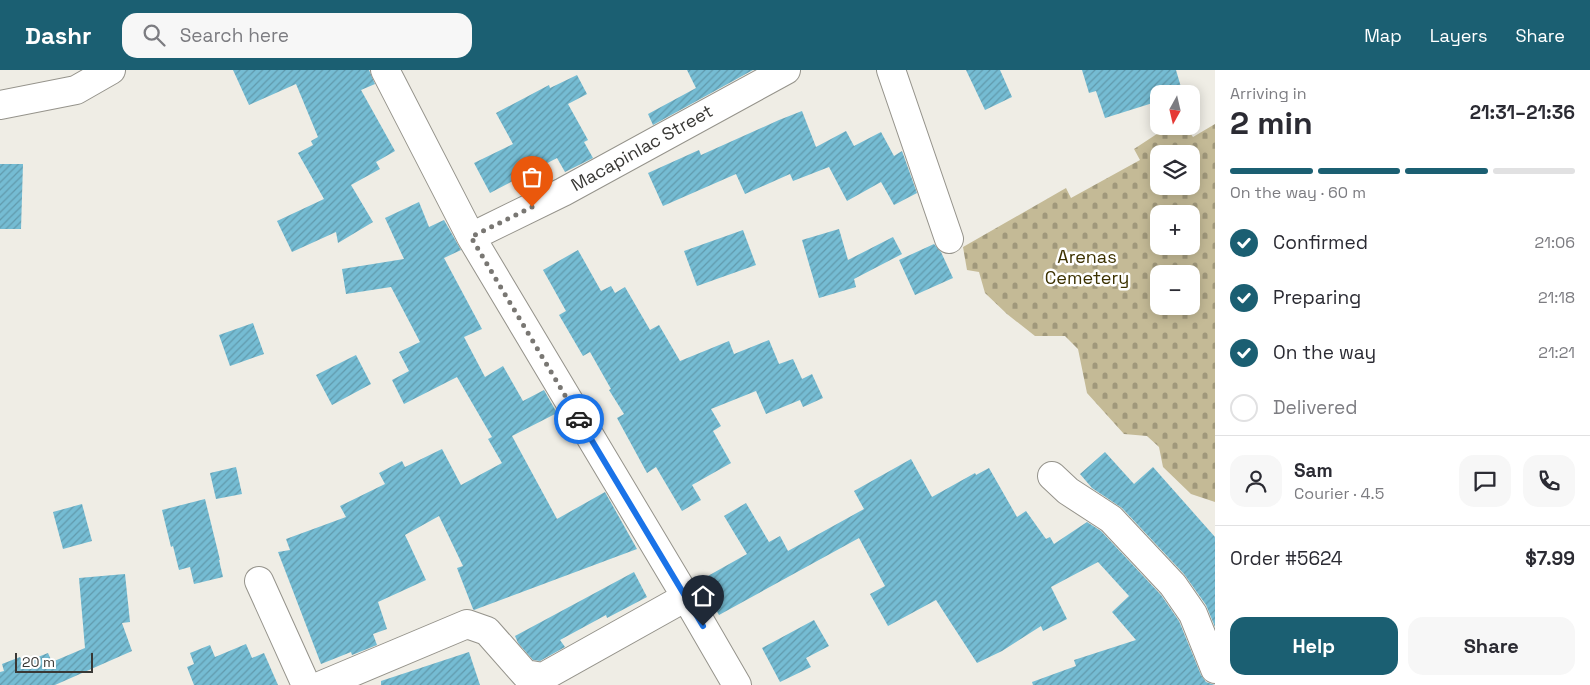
<!DOCTYPE html>
<html lang="en">
<head>
<meta charset="utf-8">
<style>
	body { margin:0; font-family:"Space Grotesk",sans-serif; background:#f7f7f7; color:#2b2b33; height:100vh; display:flex; flex-direction:column; font-size:19px; white-space:nowrap }
	* { box-sizing:border-box; margin:0 }
	p { font-size:16px; color:#7c7c81 }
	.icon { flex:none; width:28px; height:28px; fill:none; stroke:currentColor; stroke-width:2; stroke-linecap:round; stroke-linejoin:round }
	.map { position:relative; flex:1; overflow:hidden }
	.drawer { display:flex; flex-direction:column; background:#fff; width:375px }
	.drawer>* { flex:none }
	.needle { width:32px; rotate:188deg }
	.fabs { position:absolute; left:1150px; top:15px; display:grid; gap:10px }
	.fabs a { display:grid; place-items:center; width:50px; height:50px; border-radius:10px; background:#fff; box-shadow:0 2px 12px #0003; font-size:25px }
	.scale { position:absolute; left:15px; bottom:12px; width:78px; box-sizing:border-box; padding-left:5px; border:2px solid #393835; border-top:0; font-size:14px; line-height:18px; white-space:nowrap; color:#393835; -webkit-text-stroke:4px #fff; paint-order:stroke }
	.pin { position:absolute; display:grid; place-items:center; width:42px; height:42px; color:#fff; margin:-51px -21px; border-radius:50% 50% 50% 0; rotate:-45deg; box-shadow:0 0 5px #0007 }
	.pin .icon { rotate:45deg }
	.courier { position:absolute; display:grid; place-items:center; width:50px; height:50px; margin:-25px; border:4px solid #1a73e8; border-radius:50%; background:#fff; color:#222; box-shadow:0 1px 6px #0007 }
	.head em { font-style:normal; font-weight:800 }
	.head div { display:flex; flex-direction:column-reverse }
	.head { display:flex; align-items:center; justify-content:space-between; height:85px; padding:0 15px }
	h1 { font-size:32px; font-weight:800; line-height:38px }
	.bar { display:grid; grid-template-columns:repeat(4,1fr); gap:8px 5px; align-content:center; height:60px; padding:0 15px }
	.bar i { height:6px; border-radius:4px; background:#e1e1e2 }
	.bar .selected { background:#1b5f72 }
	.bar p { grid-column:span 4 }
	.line { display:flex; align-items:center; gap:12px; padding:0 15px; border-top:1px solid #e1e1e2 }
	.line div { flex:1 }
	.round { display:grid; place-items:center; flex:none; width:52px; height:52px; border-radius:15px; background:#f7f7f7 }
	ol { padding:0 15px; list-style:none }
	li { display:flex; align-items:center; gap:15px; height:55px }
	li p { margin-inline-start:auto }
	li .icon { padding:5px; border-radius:50%; background:#1b5f72; color:#fff; stroke-width:4 }
	li:last-child { color:#7c7c81 }
	li i { width:28px; height:28px; border:2px solid #e1e1e2; border-radius:50% }
	.action { display:flex; gap:10px; margin-top:auto; padding:10px 15px }
	.action a { flex:1; height:58px; border-radius:15px; background:#1b5f72; color:#fff; font-size:20px; font-weight:800; line-height:58px; text-align:center }
	.action a+a { background:#f7f7f7; color:#2b2b33 }
	header { display:flex; align-items:center; gap:30px; box-sizing:border-box; height:70px; padding:0 25px; background:#1b5f72; color:#fff }
	header strong { font-size:24px }
	nav { display:flex; gap:28px; margin-inline-start:auto; font-size:18px }
	.search { width:350px; height:45px; background:#f7f7f7; display:flex; align-items:center; gap:12px; box-sizing:border-box; padding:0 18px; border-radius:15px; color:#7c7c81; font-size:19px }
	main { display:flex; flex:1; min-height:0 }
	.map>svg:first-child { display:block }
	.cemetery { fill:url(#cemetery-stones); fill-rule:evenodd }
	.building { fill:url(#building-hatch) }
	.lines { fill:none; stroke-linecap:round; stroke-linejoin:round }
	.minor-casing { stroke:#95938b; stroke-width:30 }
	.minor { stroke:#fff; stroke-width:28 }
	.done { stroke:#797773; stroke-width:5; stroke-dasharray:0 9 }
	.route { stroke:#1a73e8; stroke-width:6 }
	.labels { text-anchor:middle; stroke-width:5; stroke-linejoin:round; paint-order:stroke }
	.street-label { font-size:18px; fill:#393835; stroke:#fff }
	.park-label { font-size:18px; fill:#3d3201; stroke:#fff }
</style>
</head>
<body>
<header>
<strong>Dashr</strong>
<div class="search"><svg class="icon" aria-label="search" viewBox="0 0 24 24"><circle cx="10" cy="10" r="6"/><path d="M15 15l6 6"/></svg>Search here</div>
<nav><a>Map</a><a>Layers</a><a>Share</a></nav>
</header>
<main>
<div class="map">
<svg width="1215" height="615" viewBox="0 0 1215 615">
	<defs>
		<pattern id="cemetery-stones" width="16" height="16" patternUnits="userSpaceOnUse" patternTransform="scale(1.25)"><rect width="16" height="16" fill="#c4ba96"/><path d="M2 7V4a2 2 0 0 1 4 0v3zM10 15v-3a2 2 0 0 1 4 0v3z" fill="#a0987b"/></pattern>
		<pattern id="building-hatch" width="6" height="6" patternUnits="userSpaceOnUse" patternTransform="scale(1.25)"><rect width="6" height="6" fill="#75bcd3"/><path d="M-1 1l2-2M0 6l6-6M5 7l2-2" fill="none" stroke="#619aac"/></pattern>
	</defs>
	<rect width="100%" height="100%" fill="#efede5"/>
	<path class="cemetery" d="M 1215,54 L 1215,432 L 1191,424 L 1163,397 L 1159,377 L 1147,366 L 1124,364 L 1087,323 L 1078,279 L 1065,266 L 1035,266 L 1007,244 L 985,223 L 979,202 L 967,200 L 963,177 L 1066,118 L 1071,128 L 1140,90 L 1134,79 L 1169,56 L 1185,56 L 1193,67 ZM 1159,84 L 1191,84 L 1191,116 L 1159,116 ZM 1159,144 L 1191,144 L 1191,176 L 1159,176 ZM 1159,204 L 1191,204 L 1191,236 L 1159,236 Z"/>
	<path class="building" d="M 233,0 L 369,0 L 375,14 L 361,20 L 395,81 L 376,92 L 380,99 L 351,115 L 373,152 L 338,173 L 336,162 L 292,182 L 277,151 L 324,129 L 298,83 L 313,75 L 311,71 L 318,67 L 296,14 L 249,35 Z
		M 687,0 L 753,0 L 653,55 L 648,44 L 696,18 Z
		M 966,0 L 1000,0 L 1012,27 L 985,40 Z
		M 1082,0 L 1176,0 L 1183,24 L 1159,24 L 1159,31 L 1105,48 L 1096,21 L 1089,23 Z
		M 577,5 L 587,24 L 568,34 L 588,70 L 584,72 L 593,88 L 565,102 L 557,88 L 490,123 L 474,93 L 513,74 L 496,43 L 549,15 L 550,18 Z
		M 802,41 L 816,77 L 846,61 L 854,76 L 881,62 L 894,86 L 902,81 L 917,123 L 894,135 L 881,112 L 847,131 L 829,97 L 793,111 L 790,104 L 745,124 L 736,104 L 663,136 L 648,103 L 699,80 L 701,85 L 779,50 Z
		M 0,94 L 23,94 L 21,159 L 0,159 Z
		M 419,132 L 429,157 L 444,150 L 461,180 L 444,188 L 482,259 L 464,267 L 485,307 L 503,296 L 523,331 L 544,320 L 557,343 L 512,366 L 557,449 L 605,422 L 637,479 L 474,540 L 473,539 L 457,498 L 463,496 L 439,446 L 405,465 L 426,510 L 378,532 L 387,559 L 373,564 L 377,575 L 352,585 L 351,582 L 321,594 L 278,482 L 290,480 L 286,469 L 346,447 L 340,436 L 385,414 L 379,403 L 402,391 L 405,397 L 442,379 L 461,415 L 502,393 L 488,369 L 492,367 L 457,307 L 404,334 L 392,310 L 409,301 L 399,282 L 420,272 L 391,217 L 346,224 L 342,199 L 404,189 L 385,148 Z
		M 839,159 L 848,190 L 893,167 L 902,184 L 854,209 L 856,217 L 819,228 L 802,170 Z
		M 743,160 L 756,195 L 697,216 L 684,181 Z
		M 934,174 L 941,182 L 953,208 L 915,225 L 899,190 Z
		M 578,180 L 601,221 L 611,216 L 615,223 L 625,217 L 650,260 L 659,255 L 680,291 L 729,271 L 734,284 L 769,270 L 779,294 L 793,289 L 802,309 L 812,304 L 823,328 L 803,337 L 800,330 L 766,344 L 756,321 L 711,339 L 721,356 L 713,361 L 731,393 L 692,415 L 701,430 L 682,441 L 656,397 L 647,403 L 617,348 L 624,344 L 609,320 L 611,319 L 590,282 L 583,286 L 559,245 L 566,241 L 543,200 Z
		M 253,253 L 264,284 L 230,296 L 219,265 Z
		M 356,285 L 371,314 L 332,335 L 316,305 Z
		M 1105,382 L 1134,414 L 1153,397 L 1215,467 L 1215,557 L 1206,535 L 1184,504 L 1122,438 L 1092,418 L 1080,404 Z
		M 911,389 L 932,427 L 975,403 L 976,405 L 989,398 L 1017,447 L 1026,441 L 1046,469 L 1050,467 L 1054,474 L 1087,452 L 1101,461 L 1161,525 L 1179,551 L 1201,605 L 1206,612 L 1215,615 L 1033,615 L 1032,612 L 1076,596 L 1074,590 L 1136,570 L 1112,542 L 1129,526 L 1098,492 L 1051,517 L 1067,549 L 1043,561 L 1041,556 L 1002,581 L 977,593 L 936,530 L 888,556 L 870,524 L 885,516 L 859,468 L 719,545 L 699,511 L 747,484 L 724,446 L 746,433 L 769,472 L 780,466 L 788,481 L 864,439 L 854,421 Z
		M 236,397 L 242,424 L 216,429 L 210,403 Z
		M 205,429 L 220,490 L 219,490 L 223,507 L 194,514 L 190,497 L 179,500 L 173,476 L 171,477 L 162,440 Z
		M 82,434 L 92,471 L 63,479 L 53,442 Z
		M 634,502 L 647,527 L 607,548 L 606,545 L 560,570 L 565,577 L 540,591 L 533,590 L 518,573 L 515,566 Z
		M 125,504 L 130,552 L 122,553 L 132,581 L 55,615 L 0,615 L 0,602 L 4,601 L 2,594 L 20,587 L 23,593 L 48,583 L 52,592 L 85,578 L 79,508 Z
		M 814,550 L 829,576 L 806,588 L 811,597 L 780,612 L 762,578 Z
		M 246,574 L 252,588 L 264,583 L 278,615 L 194,615 L 187,597 L 194,594 L 190,583 L 210,575 L 215,587 Z
		M 469,582 L 480,615 L 381,615 L 381,611 Z"/>
	<g class="lines">
		<g class="minor-casing">
			<path id="minor" d="M 385,0 L 471,167 L 686,527 L 737,615
				M 891,0 L 949,169
				M 0,35 L 76,20 L 111,0
				M 471,167 L 563,122 L 786,0
				M 1052,406 L 1068,421 L 1111,449 L 1173,515 L 1193,544 L 1215,599
				M 259,511 L 306,615
				M 322,615 L 467,554 L 487,561 L 525,604 L 543,607 L 686,527"/>
		</g>
		<use href="#minor" class="minor"/>
	</g>
	<g class="lines">
		<path class="done" d="M 532,137 L 471,167 L 579,349"/>
		<path class="route" d="M 579,349 L 703,556"/>
	</g>
	<g class="labels">
		<g class="street-label">
			<text transform="translate(642 78) rotate(-29)" y="6">Macapinlac Street</text>
		</g>
		<g class="park-label">
			<text x="1087" y="193">Arenas<tspan x="1087" dy="21">Cemetery</tspan></text>
		</g>
	</g>
</svg>
<div class="fabs">
<a><svg class="needle" viewBox="-14 -14 28 28"><path d="M0-13l5 13h-10z" fill="#e53935"/><path d="M0 13l5-13h-10z" fill="#7c7c81"/></svg></a>
<a><svg class="icon" aria-label="layers" viewBox="0 0 24 24"><path d="M12 4l9 5-9 5-9-5zM3 14l9 5 9-5"/></svg></a>
<a>+</a>
<a>−</a>
</div>
<div class="scale">20 m</div>
<div class="pin" style="left:532px;top:137px;background:#ea580c"><svg class="icon" aria-label="bag" viewBox="0 0 24 24"><path d="M5 8h14l-1 12H6zM9 8a3 3 0 0 1 6 0"/></svg></div>
<div class="pin" style="left:703px;top:556px;background:#1f2937"><svg class="icon" aria-label="home" viewBox="0 0 24 24"><path d="M3 11l9-7 9 7M6 9v11h12V9"/></svg></div>
<div class="courier" style="left:579px;top:349px"><svg class="icon" aria-label="car" viewBox="0 0 24 24"><path d="M5 17H2v-5l4-1 3-4h7l3 4 3 1v5h-3M9 17h6M6 11h13"/><circle cx="7" cy="17" r="2"/><circle cx="17" cy="17" r="2"/></svg></div>
</div>
<section class="drawer">
<div class="head"><div><h1>2 min</h1><p>Arriving in</p></div><em>21:31–21:36</em></div>
<div class="bar"><i class="selected"></i><i class="selected"></i><i class="selected"></i><i></i><p>On the way · 60 m</p></div>
<ol>
<li><svg class="icon" aria-label="check" viewBox="0 0 24 24"><path d="M5 12l5 5 9-10"/></svg>Confirmed<p>21:06</p></li>
<li><svg class="icon" aria-label="check" viewBox="0 0 24 24"><path d="M5 12l5 5 9-10"/></svg>Preparing<p>21:18</p></li>
<li><svg class="icon" aria-label="check" viewBox="0 0 24 24"><path d="M5 12l5 5 9-10"/></svg>On the way<p>21:21</p></li>
<li><i></i>Delivered</li>
</ol>
<div class="line" style="height:90px"><a class="round"><svg class="icon" aria-label="person" viewBox="0 0 24 24"><circle cx="12" cy="8" r="4"/><path d="M4 21q1-7 8-7t8 7"/></svg></a><div><b>Sam</b><p>Courier · 4.5</p></div><a class="round"><svg class="icon" aria-label="chat" viewBox="0 0 24 24"><path d="M4 5h16v11H9l-5 4z"/></svg></a><a class="round"><svg class="icon" aria-label="phone" viewBox="0 0 24 24"><path d="M5 4h4l2 5-3 2q2 4 5 5l2-3 5 2v4C11 20 4 13 5 4z"/></svg></a></div>
<div class="line" style="height:65px"><div>Order #5624</div><b>$7.99</b></div>
<div class="action"><a>Help</a><a>Share</a></div>
</section>
</main>
</body>
</html>
